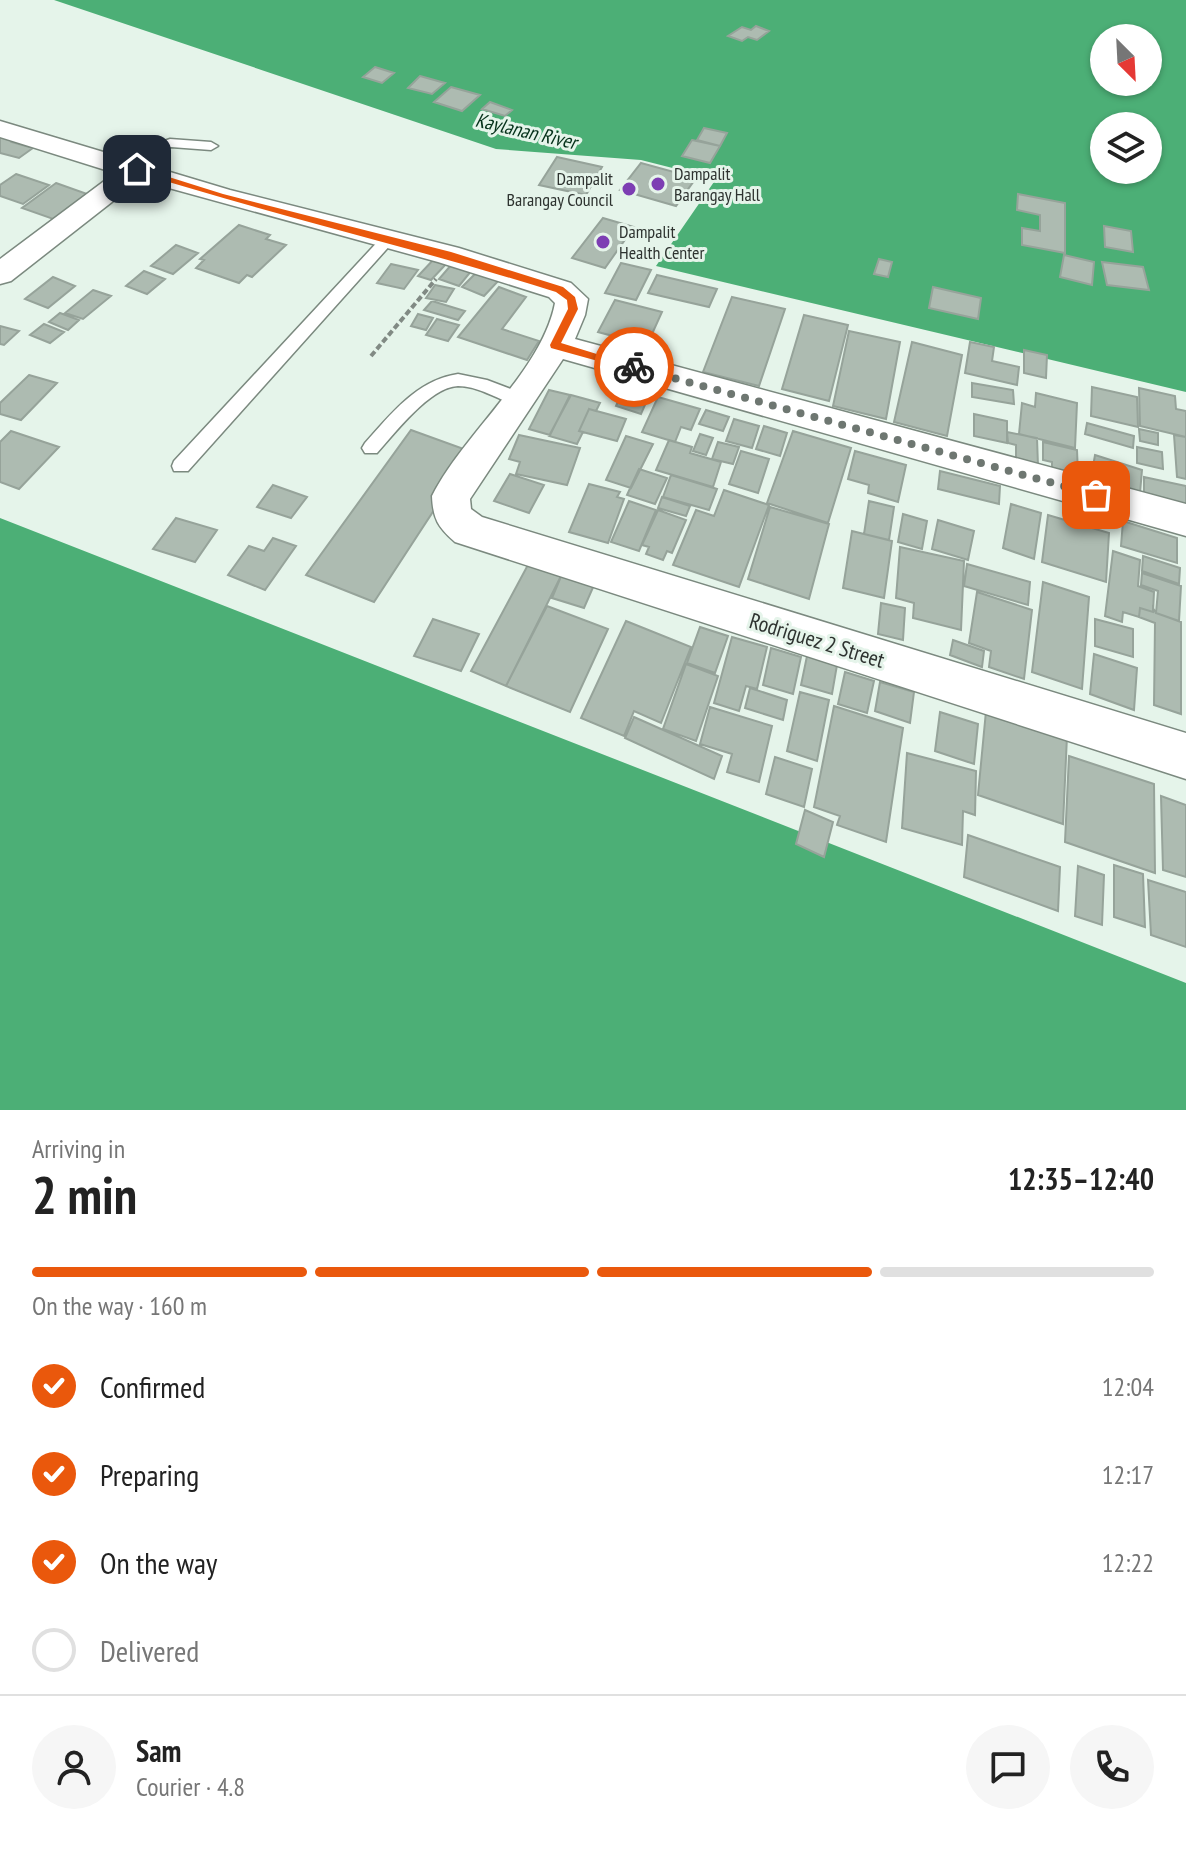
<!DOCTYPE html>
<html lang="en">
<head>
<meta charset="utf-8">
<style>
	body { margin:0; font-family:"PT Sans Narrow",sans-serif; background:#f6f6f6; color:#222; height:100vh; display:flex; flex-direction:column; font-size:30px; white-space:nowrap }
	* { box-sizing:border-box; margin:0 }
	p { font-size:26px; color:#767676 }
	.icon { flex:none; width:44px; height:44px; fill:none; stroke:currentColor; stroke-width:2; stroke-linecap:round; stroke-linejoin:round }
	.map { position:relative; height:1110px; overflow:hidden }
	.sheet { display:flex; flex-direction:column; background:#fff; flex:1 }
	.sheet>* { flex:none }
	.needle { width:52px; rotate:156deg }
	.fabs { position:absolute; left:1090px; top:24px; display:grid; gap:16px }
	.fabs a { display:grid; place-items:center; width:72px; height:72px; border-radius:50%; background:#fff; box-shadow:0 2px 6px #0004; font-size:40px }
	.pin { position:absolute; display:grid; place-items:center; width:68px; height:68px; color:#fff; margin:-34px; border-radius:16px; box-shadow:0 4px 12px #0006 }
	.courier { position:absolute; display:grid; place-items:center; width:80px; height:80px; margin:-40px; border:6px solid #ea580c; border-radius:50%; background:#fff; color:#222; box-shadow:0 2px 10px #0007 }
	.overview em { font-style:normal; font-weight:600 }
	.overview div { display:flex; flex-direction:column-reverse }
	.overview { display:flex; align-items:center; justify-content:space-between; height:136px; padding:0 32px }
	h1 { font-size:52px; font-weight:600; line-height:60px }
	.bar { display:grid; grid-template-columns:repeat(4,1fr); gap:12px 8px; align-content:center; height:96px; padding:0 32px }
	.bar i { height:10px; border-radius:6px; background:#e0e0e0 }
	.bar .on { background:#ea580c }
	.bar p { grid-column:span 4 }
	.line { display:flex; align-items:center; gap:20px; padding:0 32px; border-top:2px solid #e0e0e0 }
	.line div { flex:1 }
	.round { display:grid; place-items:center; flex:none; width:84px; height:84px; border-radius:42px; background:#f6f6f6 }
	ol { padding:0 32px; list-style:none }
	li { display:flex; align-items:center; gap:24px; height:88px }
	li p { margin-inline-start:auto }
	li .icon { padding:8px; border-radius:50%; background:#ea580c; color:#fff; stroke-width:4 }
	li:last-child { color:#767676 }
	li i { width:44px; height:44px; border:4px solid #e0e0e0; border-radius:50% }
	.map>svg:first-child { display:block }
	.water { fill:#4caf76; fill-rule:evenodd }
	.building { fill:#adbbb1; stroke:#96a39a; stroke-width:2 }
	.lines { fill:none; stroke-linecap:round; stroke-linejoin:round }
	.lane-casing { stroke:#7b897f; stroke-width:3 }
	.street-casing { stroke:#7b897f; stroke-width:3 }
	.path { stroke:#818a84; stroke-width:4; stroke-dasharray:6 3; stroke-linecap:butt }
	.lane { fill:#fff; fill-rule:evenodd }
	.street { fill:#fff; fill-rule:evenodd }
	.route { fill:#ea580c }
	.done { stroke:#6e7771; stroke-width:8; stroke-dasharray:0 14.4 }
	.poi-dot { fill:#7d3eb3; stroke:#e5f4ea; stroke-width:3 }
	.labels { text-anchor:middle; stroke-width:6; stroke-linejoin:round; paint-order:stroke }
	.far-poi-label { font-size:18px; fill:#2e3330; stroke:#e5f4ea; text-anchor:start }
	.far-water-label { font-size:20px; font-style:italic; fill:#06321b; stroke:#e5f4ea }
	.street-label { font-size:22px; fill:#2e3330; stroke:#e5f4ea }
</style>
</head>
<body>
<div class="map">
<svg width="1186" height="1110" viewBox="0 0 1186 1110">
	<rect width="100%" height="100%" fill="#e5f4ea"/>
	<path class="water" d="M 54,0 L 1186,0 L 1186,392 L 656,266 L 716,179 L 641,160 L 496,149 ZM 1104,38 L 1148,38 L 1148,82 L 1104,82 ZM 1104,126 L 1148,126 L 1148,170 L 1104,170 Z
		M 0,518 L 1186,983 L 1186,1110 L 0,1110 Z"/>
	<path class="building" d="M 756,26 L 769,31 L 757,40 L 748,37 L 742,41 L 728,36 L 742,27 L 751,30 Z
		M 375,67 L 394,73 L 382,83 L 363,77 Z
		M 420,76 L 445,83 L 432,94 L 408,88 Z
		M 451,87 L 480,95 L 462,111 L 434,102 Z
		M 490,102 L 512,110 L 505,116 L 482,109 Z
		M 704,128 L 727,133 L 720,146 L 697,140 Z
		M 0,135 L 16,139 L 12,142 L 33,148 L 19,158 L 0,153 Z
		M 692,140 L 720,146 L 710,163 L 682,156 Z
		M 557,157 L 602,167 L 586,195 L 539,185 Z
		M 641,163 L 696,178 L 676,206 L 620,190 Z
		M 16,174 L 49,185 L 23,204 L 0,196 L 0,185 Z
		M 56,183 L 90,195 L 56,220 L 22,208 Z
		M 1018,194 L 1065,203 L 1065,253 L 1022,245 L 1022,228 L 1040,231 L 1040,215 L 1017,210 Z
		M 603,218 L 634,227 L 605,268 L 572,258 Z
		M 239,225 L 270,235 L 266,239 L 286,245 L 252,277 L 247,275 L 239,283 L 196,268 L 204,260 L 200,259 Z
		M 1104,226 L 1131,231 L 1133,252 L 1105,247 Z
		M 176,245 L 198,253 L 173,274 L 151,266 Z
		M 1064,255 L 1094,262 L 1092,285 L 1060,277 Z
		M 435,258 L 448,262 L 431,280 L 418,276 Z
		M 879,259 L 892,262 L 888,277 L 874,274 Z
		M 1102,262 L 1143,267 L 1149,290 L 1107,285 Z
		M 621,263 L 651,270 L 636,300 L 605,293 Z
		M 391,264 L 418,270 L 404,289 L 377,283 Z
		M 452,264 L 472,270 L 459,286 L 439,279 Z
		M 479,270 L 501,278 L 484,296 L 462,287 Z
		M 144,271 L 165,279 L 147,294 L 126,286 Z
		M 657,275 L 717,289 L 709,307 L 648,293 Z
		M 53,277 L 75,286 L 48,308 L 25,299 Z
		M 435,285 L 454,289 L 446,302 L 426,298 Z
		M 499,287 L 526,297 L 502,329 L 539,341 L 527,360 L 458,337 Z
		M 933,287 L 981,298 L 978,319 L 929,308 Z
		M 93,290 L 111,296 L 83,319 L 65,313 Z
		M 732,297 L 785,309 L 759,386 L 703,372 Z
		M 615,300 L 662,312 L 647,345 L 598,332 Z
		M 432,301 L 465,311 L 458,320 L 424,310 Z
		M 60,313 L 79,320 L 68,330 L 49,322 Z
		M 418,314 L 433,318 L 426,330 L 411,326 Z
		M 804,315 L 848,325 L 829,401 L 782,389 Z
		M 437,319 L 459,325 L 448,341 L 426,335 Z
		M 44,324 L 64,332 L 50,343 L 30,335 Z
		M 0,326 L 19,331 L 4,345 L 0,344 Z
		M 849,331 L 900,342 L 886,419 L 833,406 Z
		M 912,342 L 962,355 L 947,436 L 894,422 Z
		M 970,342 L 994,347 L 992,361 L 1019,367 L 1017,385 L 965,373 Z
		M 1024,350 L 1047,355 L 1046,378 L 1024,373 Z
		M 29,375 L 57,383 L 21,420 L 0,414 L 0,403 Z
		M 972,383 L 1013,390 L 1014,404 L 972,397 Z
		M 1092,387 L 1137,397 L 1138,427 L 1091,416 Z
		M 1139,388 L 1175,396 L 1176,409 L 1186,411 L 1186,437 L 1140,426 Z
		M 549,390 L 570,395 L 550,435 L 529,429 Z
		M 623,391 L 648,398 L 641,414 L 616,406 Z
		M 1036,393 L 1077,403 L 1075,448 L 1019,434 L 1022,403 L 1035,407 Z
		M 571,395 L 600,403 L 596,411 L 589,409 L 579,431 L 583,432 L 577,444 L 549,436 Z
		M 658,397 L 700,409 L 691,430 L 681,427 L 675,442 L 642,432 Z
		M 589,409 L 626,419 L 617,441 L 579,431 Z
		M 706,410 L 729,417 L 723,431 L 699,424 Z
		M 974,414 L 1007,421 L 1007,443 L 974,436 Z
		M 734,419 L 759,426 L 752,448 L 726,441 Z
		M 1087,423 L 1134,436 L 1133,448 L 1085,434 Z
		M 764,426 L 787,433 L 780,456 L 756,449 Z
		M 1139,429 L 1158,433 L 1158,445 L 1140,441 Z
		M 411,430 L 472,452 L 374,602 L 306,575 Z
		M 11,431 L 59,447 L 19,489 L 0,482 L 0,442 Z
		M 793,431 L 851,448 L 828,523 L 767,503 Z
		M 1007,432 L 1037,438 L 1038,466 L 1016,462 L 1016,445 L 1008,443 Z
		M 700,434 L 713,438 L 706,455 L 693,451 Z
		M 519,435 L 580,448 L 567,485 L 516,474 L 520,462 L 509,459 Z
		M 1174,435 L 1186,437 L 1186,479 L 1177,477 Z
		M 626,436 L 653,444 L 631,488 L 606,480 Z
		M 669,440 L 692,447 L 690,453 L 721,462 L 713,487 L 656,470 Z
		M 718,442 L 739,447 L 733,464 L 712,459 Z
		M 1043,442 L 1077,450 L 1078,474 L 1052,468 L 1052,462 L 1043,460 Z
		M 1137,447 L 1162,452 L 1163,469 L 1137,463 Z
		M 741,451 L 769,459 L 758,493 L 729,484 Z
		M 855,451 L 906,465 L 898,502 L 868,493 L 869,485 L 848,479 Z
		M 1095,455 L 1142,470 L 1140,493 L 1091,478 Z
		M 639,469 L 667,478 L 655,504 L 627,495 Z
		M 940,471 L 1000,486 L 999,504 L 938,489 Z
		M 510,474 L 544,485 L 529,513 L 494,501 Z
		M 671,475 L 717,489 L 709,510 L 663,497 Z
		M 1144,477 L 1186,486 L 1186,506 L 1144,494 Z
		M 589,484 L 620,492 L 617,497 L 624,499 L 608,543 L 569,532 Z
		M 273,485 L 307,497 L 291,518 L 257,507 Z
		M 724,490 L 769,505 L 739,587 L 673,565 L 696,510 L 714,516 Z
		M 662,497 L 690,506 L 686,516 L 658,508 Z
		M 629,501 L 656,510 L 639,551 L 611,542 Z
		M 869,501 L 894,507 L 889,540 L 864,534 Z
		M 1011,504 L 1041,513 L 1034,559 L 1003,548 Z
		M 770,507 L 829,524 L 809,599 L 748,579 Z
		M 658,510 L 686,520 L 672,553 L 667,551 L 663,560 L 646,554 L 649,547 L 642,545 Z
		M 903,514 L 927,521 L 922,549 L 898,542 Z
		M 1048,515 L 1109,533 L 1106,582 L 1042,562 Z
		M 176,518 L 217,530 L 195,562 L 153,549 Z
		M 938,520 L 974,531 L 968,560 L 932,549 Z
		M 1123,521 L 1177,538 L 1177,563 L 1121,546 Z
		M 852,531 L 892,541 L 884,598 L 843,588 Z
		M 273,538 L 296,546 L 265,590 L 228,575 L 249,546 L 264,551 Z
		M 900,547 L 964,561 L 961,630 L 913,618 L 914,603 L 896,598 Z
		M 1113,551 L 1140,560 L 1138,586 L 1154,592 L 1153,612 L 1140,608 L 1139,617 L 1123,612 L 1122,622 L 1105,616 Z
		M 1143,556 L 1180,568 L 1179,584 L 1142,571 Z
		M 529,563 L 562,574 L 506,686 L 471,671 Z
		M 967,564 L 1030,582 L 1028,605 L 964,586 Z
		M 1142,573 L 1181,586 L 1179,621 L 1156,613 L 1158,591 L 1141,585 Z
		M 562,574 L 594,585 L 584,608 L 552,598 Z
		M 1043,582 L 1089,597 L 1082,689 L 1032,672 Z
		M 977,592 L 1032,610 L 1024,679 L 989,667 L 991,651 L 969,643 Z
		M 881,603 L 905,608 L 903,640 L 878,634 Z
		M 547,606 L 608,629 L 570,712 L 506,686 Z
		M 1140,608 L 1153,612 L 1153,608 L 1156,613 L 1181,622 L 1181,714 L 1154,705 L 1155,623 L 1139,617 Z
		M 433,619 L 479,634 L 461,671 L 414,656 Z
		M 1095,619 L 1133,629 L 1133,657 L 1095,646 Z
		M 626,621 L 691,647 L 661,723 L 634,711 L 624,736 L 581,718 Z
		M 700,627 L 728,636 L 715,673 L 687,663 Z
		M 732,637 L 767,647 L 757,689 L 746,686 L 739,711 L 714,703 Z
		M 953,640 L 984,651 L 982,667 L 950,655 Z
		M 771,648 L 801,657 L 793,694 L 763,685 Z
		M 1094,654 L 1137,668 L 1134,710 L 1090,694 Z
		M 807,656 L 837,665 L 832,694 L 801,685 Z
		M 686,664 L 718,676 L 696,741 L 663,729 Z
		M 845,672 L 874,681 L 867,713 L 838,704 Z
		M 880,682 L 914,692 L 910,723 L 875,711 Z
		M 750,688 L 787,700 L 783,720 L 745,708 Z
		M 800,692 L 829,700 L 817,761 L 787,751 Z
		M 834,706 L 903,728 L 886,842 L 837,825 L 840,816 L 814,807 Z
		M 710,707 L 772,726 L 759,782 L 727,772 L 732,754 L 700,744 Z
		M 986,711 L 1067,736 L 1063,824 L 978,795 Z
		M 940,712 L 978,724 L 974,764 L 935,751 Z
		M 634,717 L 722,756 L 714,779 L 625,738 Z
		M 907,753 L 976,771 L 975,815 L 963,811 L 962,845 L 902,828 Z
		M 1069,756 L 1154,784 L 1155,873 L 1065,842 Z
		M 775,757 L 812,769 L 804,807 L 766,794 Z
		M 1161,796 L 1186,805 L 1186,877 L 1163,870 Z
		M 805,810 L 833,822 L 824,857 L 796,844 Z
		M 968,835 L 1060,867 L 1058,911 L 964,877 Z
		M 1114,865 L 1143,874 L 1145,927 L 1114,917 Z
		M 1078,866 L 1104,875 L 1102,925 L 1075,916 Z
		M 1148,880 L 1186,892 L 1186,947 L 1151,935 Z"/>
	<g class="lines">
		<g class="lane-casing">
			<path id="lane" d="M 170,139 L 211,142 L 218,146 L 211,150 L 171,147 L 112,166 L 105,162 Z
				M 388,234 L 393,236 L 393,242 L 188,471 L 174,471 L 172,466 L 174,461 L 383,236 Z
				M 458,374 L 487,380 L 524,394 L 527,399 L 518,406 C 499,400 479,386 458,386 C 430,387 395,433 377,453 L 365,453 L 362,448 L 365,443 C 391,414 417,380 458,374 Z"/>
		</g>
		<g class="street-casing">
			<path id="street" d="M 0,121 L 230,190 L 459,248 L 571,283 L 588,299 L 585,315 L 575,339 L 1186,504 L 1186,536 L 563,359 L 470,499 L 471,509 L 482,517 L 1186,733 L 1186,779 L 455,542 C 438,527 433,519 432,496 C 463,434 542,371 555,303 L 549,297 L 438,262 L 140,180 L 11,281 L 0,284 L 0,259 L 115,173 L 0,137 Z"/>
		</g>
		<path class="path" d="M 371,356 L 436,279"/>
		<use href="#lane" class="lane"/>
		<use href="#street" class="street"/>
	</g>
	<path class="route" d="M 137,167 L 223,194 L 451,252 L 563,287 L 575,297 L 578,309 L 561,343 L 639,367 L 634,371 L 551,348 L 550,345 L 568,309 L 567,300 L 556,292 C 416,248 273,215 133,171 Z"/>
	<g class="lines">
		<path class="done" d="M 634,367 L 1096,495"/>
	</g>
	<g class="poi-dot">
		<circle cx="658" cy="184" r="8"/>
		<circle cx="629" cy="189" r="8"/>
		<circle cx="603" cy="242" r="8"/>
	</g>
	<g class="labels">
		<g class="far-poi-label">
			<text x="674" y="180">Dampalit<tspan x="674" dy="21">Barangay Hall</tspan></text>
			<text x="613" y="185" text-anchor="end">Dampalit<tspan x="613" dy="21">Barangay Council</tspan></text>
			<text x="619" y="238">Dampalit<tspan x="619" dy="21">Health Center</tspan></text>
		</g>
		<g class="far-water-label">
			<text transform="translate(526 131) rotate(13)" y="7">Kaylanan River</text>
		</g>
		<g class="street-label">
			<text transform="translate(817 640) rotate(17)" y="8">Rodriguez 2 Street</text>
		</g>
	</g>
</svg>
<div class="fabs">
<a><svg class="needle" viewBox="-14 -14 28 28"><path d="M0-13l5 13h-10z" fill="#e53935"/><path d="M0 13l5-13h-10z" fill="#767676"/></svg></a>
<a><svg class="icon" aria-label="layers" viewBox="0 0 24 24"><path d="M12 4l9 5-9 5-9-5zM3 14l9 5 9-5"/></svg></a>
</div>
<div class="pin" style="left:1096px;top:495px;background:#ea580c"><svg class="icon" aria-label="bag" viewBox="0 0 24 24"><path d="M5 8h14l-1 12H6zM9 8a3 3 0 0 1 6 0"/></svg></div>
<div class="pin" style="left:137px;top:169px;background:#1f2937"><svg class="icon" aria-label="home" viewBox="0 0 24 24"><path d="M3 11l9-7 9 7M6 9v11h12V9"/></svg></div>
<div class="courier" style="left:634px;top:367px"><svg class="icon" aria-label="bike" viewBox="0 0 24 24"><circle cx="6" cy="16" r="4"/><circle cx="18" cy="16" r="4"/><path d="M6 16l4-8h5l3 8M10 8l3 8H6M13 5h3"/></svg></div>
</div>
<section class="sheet">
<div class="overview"><div><h1>2 min</h1><p>Arriving in</p></div><em>12:35–12:40</em></div>
<div class="bar"><i class="on"></i><i class="on"></i><i class="on"></i><i></i><p>On the way · 160 m</p></div>
<ol>
<li><svg class="icon" aria-label="check" viewBox="0 0 24 24"><path d="M5 12l5 5 9-10"/></svg>Confirmed<p>12:04</p></li>
<li><svg class="icon" aria-label="check" viewBox="0 0 24 24"><path d="M5 12l5 5 9-10"/></svg>Preparing<p>12:17</p></li>
<li><svg class="icon" aria-label="check" viewBox="0 0 24 24"><path d="M5 12l5 5 9-10"/></svg>On the way<p>12:22</p></li>
<li><i></i>Delivered</li>
</ol>
<div class="line" style="height:144px"><a class="round"><svg class="icon" aria-label="person" viewBox="0 0 24 24"><circle cx="12" cy="8" r="4"/><path d="M4 21q1-7 8-7t8 7"/></svg></a><div><b>Sam</b><p>Courier · 4.8</p></div><a class="round"><svg class="icon" aria-label="chat" viewBox="0 0 24 24"><path d="M4 5h16v11H9l-5 4z"/></svg></a><a class="round"><svg class="icon" aria-label="phone" viewBox="0 0 24 24"><path d="M5 4h4l2 5-3 2q2 4 5 5l2-3 5 2v4C11 20 4 13 5 4z"/></svg></a></div>
</section>
</body>
</html>
